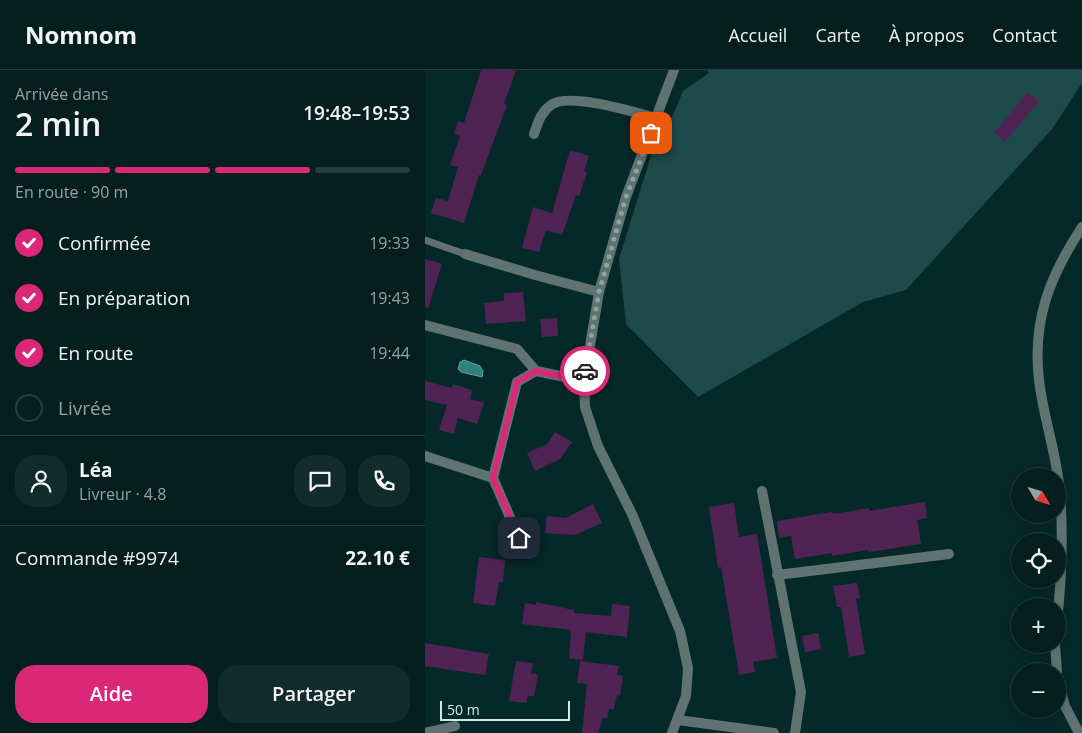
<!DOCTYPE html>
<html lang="fr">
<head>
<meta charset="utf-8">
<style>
	body { margin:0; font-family:"Open Sans",sans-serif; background:#122c2b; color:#f1f3f6; height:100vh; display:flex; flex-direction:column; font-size:19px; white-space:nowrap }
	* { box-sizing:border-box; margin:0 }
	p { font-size:16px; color:#97a2a4 }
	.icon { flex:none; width:28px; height:28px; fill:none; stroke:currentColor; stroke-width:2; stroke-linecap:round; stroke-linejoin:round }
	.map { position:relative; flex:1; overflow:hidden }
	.side { display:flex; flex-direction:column; background:#041f1e; width:425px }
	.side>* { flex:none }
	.needle { width:32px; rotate:128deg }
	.tools { position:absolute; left:586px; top:398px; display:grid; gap:10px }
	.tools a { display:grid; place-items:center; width:55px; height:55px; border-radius:50%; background:#041f1e; box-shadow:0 2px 12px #0003,0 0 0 1px #253d3c; font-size:25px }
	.scale { position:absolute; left:15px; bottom:12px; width:130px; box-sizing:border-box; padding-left:5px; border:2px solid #cfe7e5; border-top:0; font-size:14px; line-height:18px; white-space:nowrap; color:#cfe7e5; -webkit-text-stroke:4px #052928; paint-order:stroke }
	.pin { position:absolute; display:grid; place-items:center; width:42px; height:42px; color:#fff; margin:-21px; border-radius:10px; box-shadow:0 2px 8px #0006 }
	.courier { position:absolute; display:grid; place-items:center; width:50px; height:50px; margin:-25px; border:4px solid #db2777; border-radius:50%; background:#fff; color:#222; box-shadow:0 1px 6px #0007 }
	.head em { font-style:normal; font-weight:600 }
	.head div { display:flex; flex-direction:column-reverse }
	.head { display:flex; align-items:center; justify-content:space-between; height:85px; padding:0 15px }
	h1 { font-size:32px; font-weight:600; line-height:38px }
	.bar { display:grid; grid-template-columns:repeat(4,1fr); gap:8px 5px; align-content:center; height:60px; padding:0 15px }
	.bar i { height:6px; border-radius:4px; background:#253d3c }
	.bar .on { background:#db2777 }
	.bar p { grid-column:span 4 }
	.line { display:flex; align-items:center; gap:12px; padding:0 15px; border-top:1px solid #253d3c }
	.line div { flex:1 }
	.round { display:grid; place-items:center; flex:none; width:52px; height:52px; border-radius:20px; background:#122c2b }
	ol { padding:0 15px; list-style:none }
	li { display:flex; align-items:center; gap:15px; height:55px }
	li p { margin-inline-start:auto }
	li .icon { padding:5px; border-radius:50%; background:#db2777; color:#fff; stroke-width:4 }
	li:last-child { color:#97a2a4 }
	li i { width:28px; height:28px; border:2px solid #253d3c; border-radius:50% }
	.cta { display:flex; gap:10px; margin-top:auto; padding:10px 15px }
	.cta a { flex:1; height:58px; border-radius:20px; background:#db2777; color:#fff; font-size:20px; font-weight:600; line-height:58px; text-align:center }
	.cta a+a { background:#122c2b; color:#f1f3f6 }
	header { display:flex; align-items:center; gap:30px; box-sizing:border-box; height:70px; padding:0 25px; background:#041f1e; border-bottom:1px solid #253d3c }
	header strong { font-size:24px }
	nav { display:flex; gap:28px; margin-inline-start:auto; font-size:18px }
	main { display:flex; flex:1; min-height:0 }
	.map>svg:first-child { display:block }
	.pitch { fill:#1d4b4a }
	.water { fill:url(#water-ripples); stroke:#60a09d }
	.building { fill:#4f2455 }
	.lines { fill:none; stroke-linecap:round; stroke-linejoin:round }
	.service { stroke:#607372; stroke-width:7 }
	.minor { stroke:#607372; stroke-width:10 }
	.done { stroke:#88a4a3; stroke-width:5; stroke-dasharray:0 9 }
	.route { stroke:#db2777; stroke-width:6 }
</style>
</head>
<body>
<header>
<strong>Nomnom</strong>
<nav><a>Accueil</a><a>Carte</a><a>À propos</a><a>Contact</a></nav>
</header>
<main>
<section class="side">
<div class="head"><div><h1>2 min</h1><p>Arrivée dans</p></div><em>19:48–19:53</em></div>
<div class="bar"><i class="on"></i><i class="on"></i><i class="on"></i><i></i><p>En route · 90 m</p></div>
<ol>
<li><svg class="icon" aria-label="check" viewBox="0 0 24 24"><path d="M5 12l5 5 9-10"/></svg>Confirmée<p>19:33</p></li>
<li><svg class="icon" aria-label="check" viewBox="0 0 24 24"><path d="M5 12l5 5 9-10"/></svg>En préparation<p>19:43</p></li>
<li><svg class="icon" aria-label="check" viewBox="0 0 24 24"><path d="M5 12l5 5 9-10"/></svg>En route<p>19:44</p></li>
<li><i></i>Livrée</li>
</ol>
<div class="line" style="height:90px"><a class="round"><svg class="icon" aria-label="person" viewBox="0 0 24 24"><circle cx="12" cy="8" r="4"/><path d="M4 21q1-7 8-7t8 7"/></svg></a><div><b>Léa</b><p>Livreur · 4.8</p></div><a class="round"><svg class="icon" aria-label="chat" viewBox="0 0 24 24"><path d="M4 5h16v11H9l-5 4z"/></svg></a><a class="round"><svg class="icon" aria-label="phone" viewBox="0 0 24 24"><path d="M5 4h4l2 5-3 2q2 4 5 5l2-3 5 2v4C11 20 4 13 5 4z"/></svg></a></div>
<div class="line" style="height:65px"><div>Commande #9974</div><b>22.10 €</b></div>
<div class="cta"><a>Aide</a><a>Partager</a></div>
</section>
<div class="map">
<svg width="657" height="663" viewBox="0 0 657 663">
	<defs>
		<pattern id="water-ripples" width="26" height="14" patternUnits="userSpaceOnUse" patternTransform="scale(1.25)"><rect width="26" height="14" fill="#31817e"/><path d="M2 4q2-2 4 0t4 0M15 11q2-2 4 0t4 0" fill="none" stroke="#366967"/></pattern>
	</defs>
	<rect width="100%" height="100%" fill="#052928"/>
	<path class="pitch" d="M 282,0 L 657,0 L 657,13 L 627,59 L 481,220 L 438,232 L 273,327 L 201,254 L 194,189 L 228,79 L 238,69 L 258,21 L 284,3 Z"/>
	<path class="water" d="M 39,290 L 55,296 L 58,301 L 57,307 L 36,302 L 33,299 L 35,292 Z"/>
	<path class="building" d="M 56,0 L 91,0 L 79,34 L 82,35 L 56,105 L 54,105 L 39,153 L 6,143 L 11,128 L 23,131 L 33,97 L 25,95 L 35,66 L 29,64 L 33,51 L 39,53 Z
		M 603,22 L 614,31 L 580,72 L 569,63 Z
		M 145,80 L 164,86 L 159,101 L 162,102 L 154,126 L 151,125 L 137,165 L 121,160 L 114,182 L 97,178 L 108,137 L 127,143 Z
		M 0,189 L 17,194 L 3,238 L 0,237 Z
		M 98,222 L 101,251 L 61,254 L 59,233 L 79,231 L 79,223 Z
		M 132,248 L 133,266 L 117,267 L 115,249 Z
		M 0,311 L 27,318 L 28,314 L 47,320 L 45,329 L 59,333 L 52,354 L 33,348 L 29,364 L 14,360 L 22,335 L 0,330 Z
		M 130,362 L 147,372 L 135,389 L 110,401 L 102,383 L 122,374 Z
		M 500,432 L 502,448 L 492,450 L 496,474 L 444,482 L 443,480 L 407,486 L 407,483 L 370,489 L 366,466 L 354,468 L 352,451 L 407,442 L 408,444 L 444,438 L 444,441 Z
		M 309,433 L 314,467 L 332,464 L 352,588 L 328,592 L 330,602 L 314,605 L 296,497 L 293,498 L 284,437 Z
		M 168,434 L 177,453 L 150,465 L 120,463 L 122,446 L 141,448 Z
		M 54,487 L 80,490 L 78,512 L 74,512 L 70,536 L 48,533 Z
		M 432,513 L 435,528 L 431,528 L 440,584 L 424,587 L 416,537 L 412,537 L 408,516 Z
		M 111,532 L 149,540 L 149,543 L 186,546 L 187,534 L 205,536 L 202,567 L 161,562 L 158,590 L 144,588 L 146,560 L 97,554 L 100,533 L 111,535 Z
		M 393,563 L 396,579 L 380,582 L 377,566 Z
		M 0,573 L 64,584 L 60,605 L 0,596 Z
		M 91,591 L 108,593 L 106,604 L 113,604 L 109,626 L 103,626 L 101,633 L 84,631 Z
		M 155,591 L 194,596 L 192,605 L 198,606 L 195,626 L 192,625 L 189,639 L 184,639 L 182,648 L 178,648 L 173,663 L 157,663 L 162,614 L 152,613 Z"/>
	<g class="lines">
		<path class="service" d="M 0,170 L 40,184"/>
		<path class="minor" d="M 109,64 C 113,53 115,43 126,35 C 143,22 210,42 231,48
			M 40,184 L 110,205 L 174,222
			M 0,255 L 92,279 L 111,301
			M 0,386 L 68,408
			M 337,421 L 376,622 L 370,663
			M 94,468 L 68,408 L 92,312 L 111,301 L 159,311
			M 352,505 L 524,484
			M 632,551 C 637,505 639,460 634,414 C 630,379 618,345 614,310 C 607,250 625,206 657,157
			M 630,574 L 632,601
			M 632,607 L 640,636 L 654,663
			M 253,650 L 349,663
			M 0,663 L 30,656
			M 247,663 L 261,626 L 263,598 L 255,561 L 207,444 L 173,376 L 160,337 L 159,311 L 174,222 L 201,127 L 249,0"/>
	</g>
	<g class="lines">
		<path class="done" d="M 160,301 L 174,222 L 201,127 L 226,63"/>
		<path class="route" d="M 94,468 L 68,408 L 92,312 L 111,301 L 159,311 L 160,301"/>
	</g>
</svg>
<div class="tools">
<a><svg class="needle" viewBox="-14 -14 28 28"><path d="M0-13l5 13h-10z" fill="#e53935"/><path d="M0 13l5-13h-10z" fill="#97a2a4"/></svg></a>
<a><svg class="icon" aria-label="locate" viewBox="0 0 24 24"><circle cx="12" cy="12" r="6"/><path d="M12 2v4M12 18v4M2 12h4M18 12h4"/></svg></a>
<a>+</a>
<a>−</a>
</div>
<div class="scale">50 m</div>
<div class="pin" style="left:226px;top:63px;background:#ea580c"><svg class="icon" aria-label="bag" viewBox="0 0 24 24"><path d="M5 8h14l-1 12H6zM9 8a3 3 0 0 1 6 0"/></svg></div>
<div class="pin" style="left:94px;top:468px;background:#1f2937"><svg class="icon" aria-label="home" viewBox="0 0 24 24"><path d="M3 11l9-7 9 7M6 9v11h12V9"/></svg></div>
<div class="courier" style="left:160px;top:301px"><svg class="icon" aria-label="car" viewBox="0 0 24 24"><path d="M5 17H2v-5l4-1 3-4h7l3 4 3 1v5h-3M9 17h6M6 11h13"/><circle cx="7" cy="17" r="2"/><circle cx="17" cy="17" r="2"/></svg></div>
</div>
</main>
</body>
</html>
